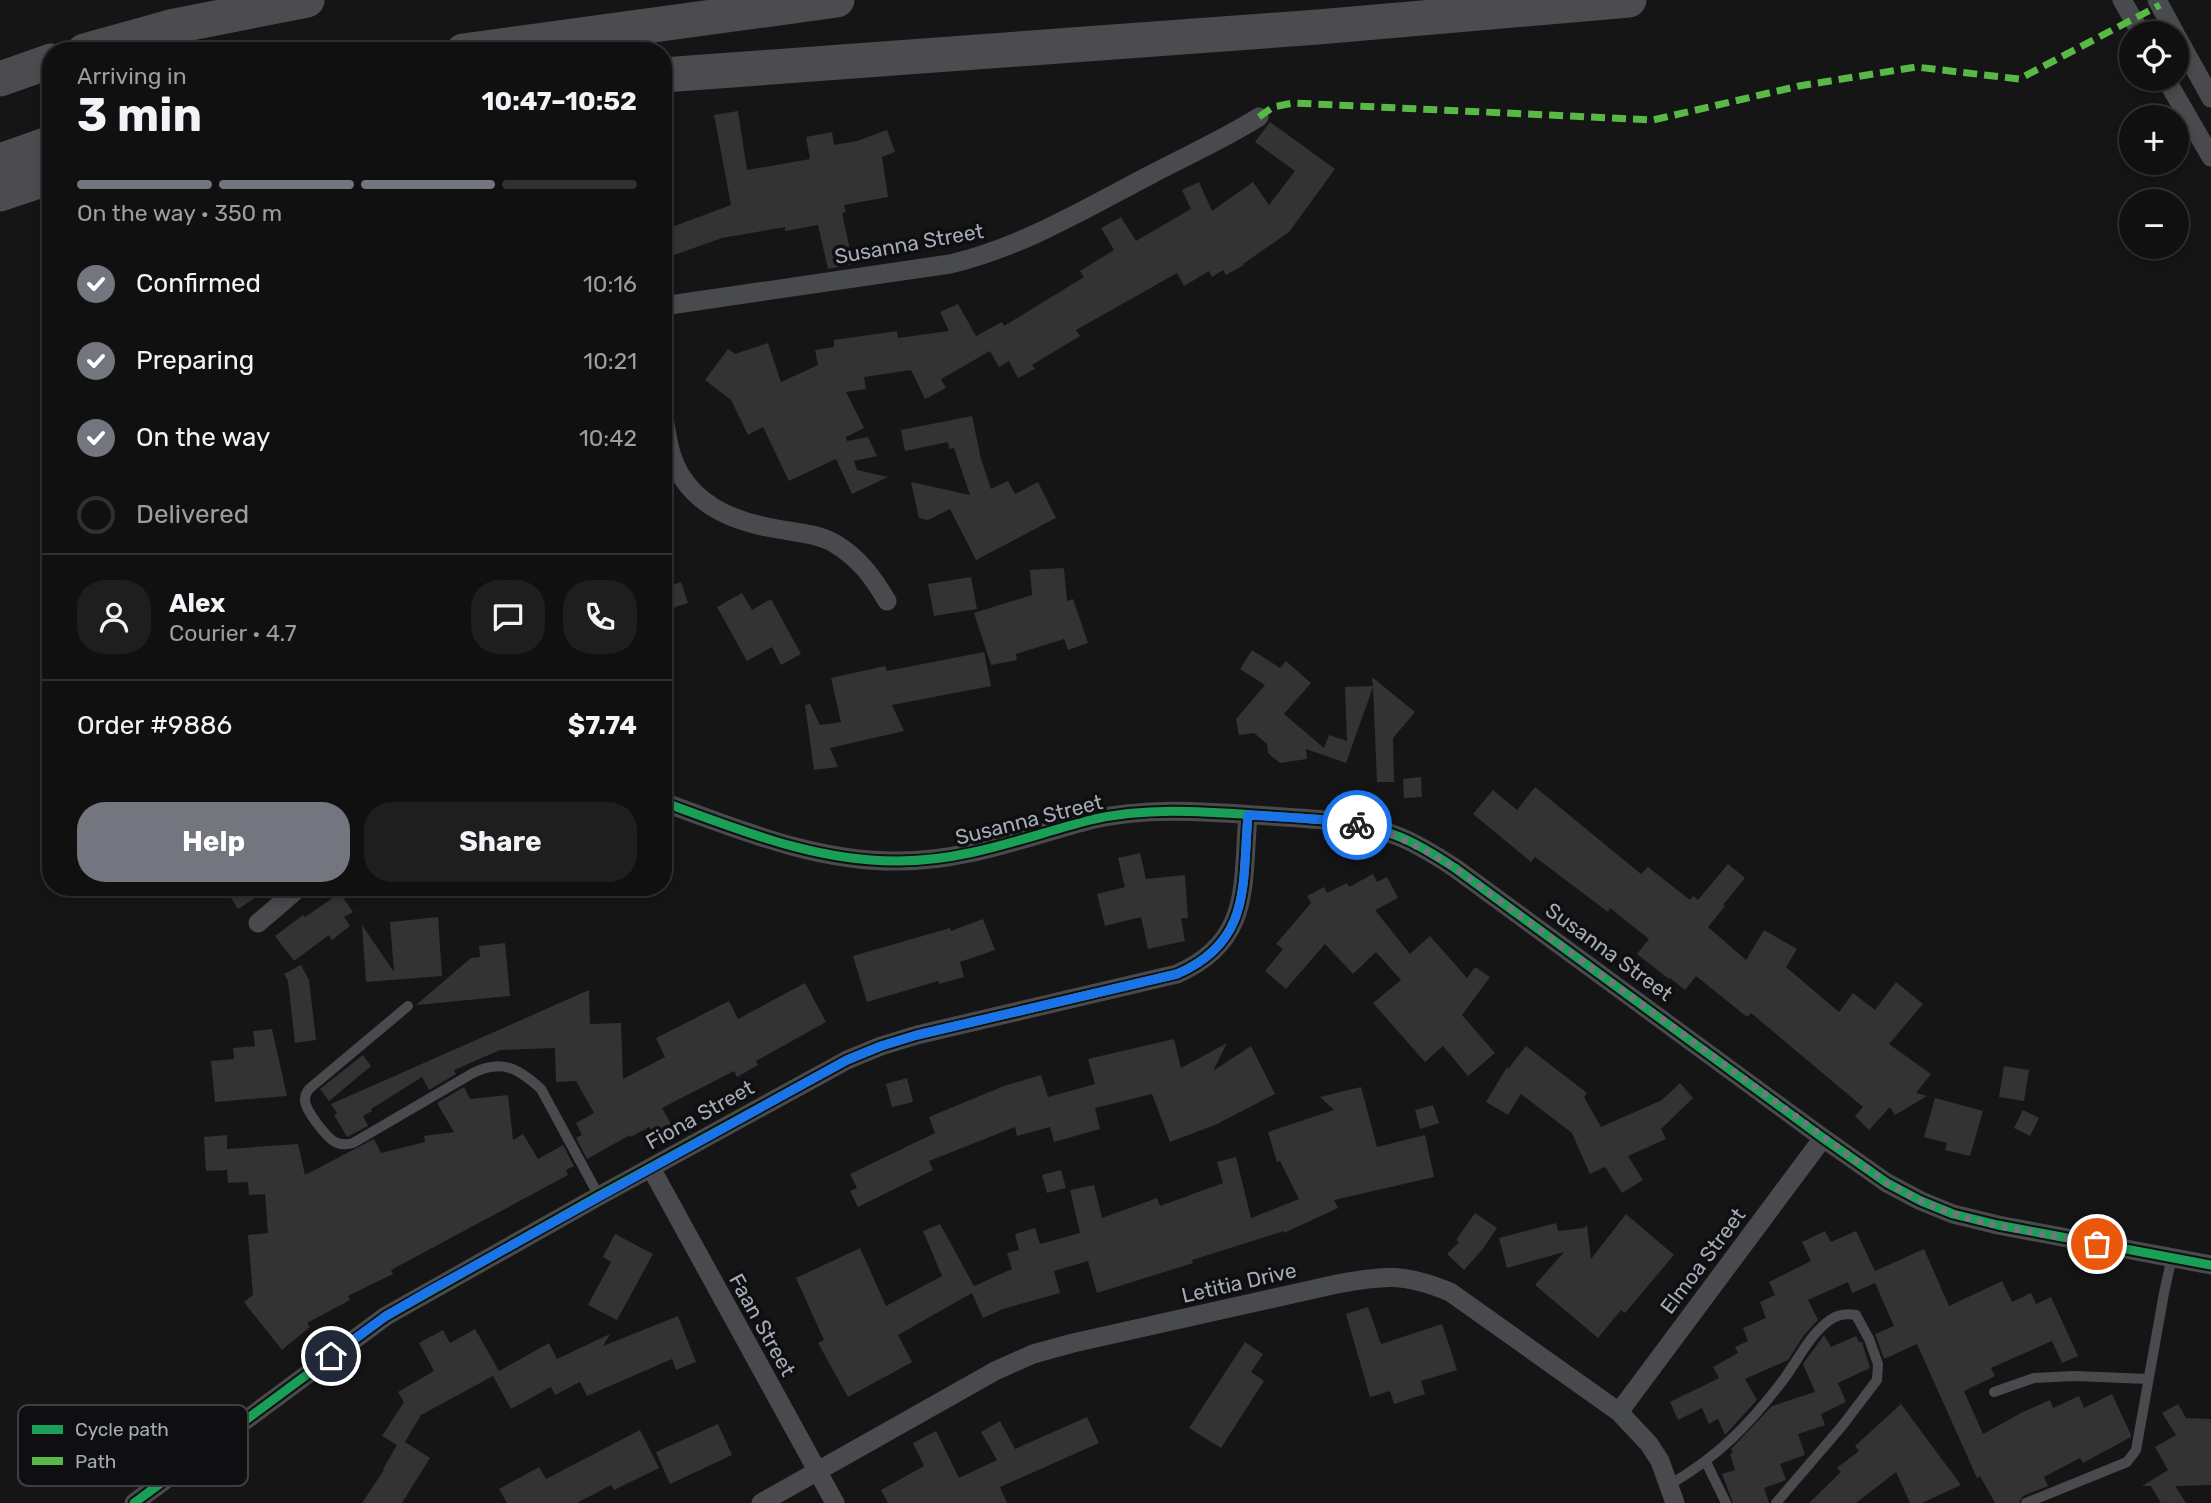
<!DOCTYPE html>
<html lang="en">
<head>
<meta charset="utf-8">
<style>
	body { margin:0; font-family:Rubik,sans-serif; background:#1e1e1e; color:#f1f3f6; height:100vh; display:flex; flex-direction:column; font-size:26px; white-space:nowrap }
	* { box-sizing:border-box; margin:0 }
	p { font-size:23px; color:#9c9d9f }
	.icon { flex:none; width:38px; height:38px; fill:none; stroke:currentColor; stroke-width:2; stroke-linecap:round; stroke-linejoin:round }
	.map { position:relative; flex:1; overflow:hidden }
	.side { position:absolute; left:42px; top:42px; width:630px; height:854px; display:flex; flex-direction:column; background:#101010; border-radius:28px; box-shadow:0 4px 10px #0003,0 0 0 2px #303030 }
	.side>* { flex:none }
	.fabs { position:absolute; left:2119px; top:21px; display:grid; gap:14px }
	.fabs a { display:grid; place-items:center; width:70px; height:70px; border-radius:50%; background:#101010; box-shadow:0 4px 10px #0003,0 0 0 2px #303030; font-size:35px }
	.pin { position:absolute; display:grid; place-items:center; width:60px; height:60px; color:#fff; margin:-30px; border:4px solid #fff; border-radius:50%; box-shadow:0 2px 7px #0007 }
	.courier { position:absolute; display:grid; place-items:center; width:70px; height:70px; margin:-35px; border:5px solid #1a73e8; border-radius:50%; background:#fff; color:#222; box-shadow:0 2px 9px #0007 }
	.summary em { font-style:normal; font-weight:700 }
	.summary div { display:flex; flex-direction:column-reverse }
	.summary { display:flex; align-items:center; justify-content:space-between; height:119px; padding:0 35px }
	h1 { font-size:46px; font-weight:700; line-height:52px }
	.bar { display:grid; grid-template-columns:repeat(4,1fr); gap:10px 7px; align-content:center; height:84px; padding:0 35px }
	.bar i { height:9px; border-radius:5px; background:#303030 }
	.bar .selected { background:#73767e }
	.bar p { grid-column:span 4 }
	.line { display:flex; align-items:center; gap:18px; padding:0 35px; border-top:2px solid #303030 }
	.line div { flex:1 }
	.round { display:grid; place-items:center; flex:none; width:74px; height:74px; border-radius:28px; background:#1e1e1e }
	ol { padding:0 35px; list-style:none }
	li { display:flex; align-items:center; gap:21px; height:77px }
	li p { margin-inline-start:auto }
	li .icon { padding:7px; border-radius:50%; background:#73767e; color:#fff; stroke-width:4 }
	li:last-child { color:#9c9d9f }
	li i { width:38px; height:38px; border:4px solid #303030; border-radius:50% }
	.cta { display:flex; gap:14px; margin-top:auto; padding:14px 35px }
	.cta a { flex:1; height:80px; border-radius:28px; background:#73767e; color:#fff; font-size:28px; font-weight:700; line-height:80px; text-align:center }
	.cta a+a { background:#1e1e1e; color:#f1f3f6 }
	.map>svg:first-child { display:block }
	.building { fill:#333334 }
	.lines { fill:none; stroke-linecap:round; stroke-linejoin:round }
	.service { stroke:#494a4e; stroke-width:10 }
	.minor { stroke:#494a4e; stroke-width:19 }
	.motorway { stroke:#4c4c50; stroke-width:35 }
	.quiet { stroke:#58b947; stroke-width:7; stroke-dasharray:14 7; stroke-linecap:butt }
	.cycleway-casing { stroke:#0f0f11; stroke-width:13 }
	.cycleway { stroke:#1a9f57; stroke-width:9 }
	.done { stroke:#73767e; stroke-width:7; stroke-dasharray:0 12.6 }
	.route { stroke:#1a73e8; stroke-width:9 }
	.labels { text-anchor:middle; stroke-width:7; stroke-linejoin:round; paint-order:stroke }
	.street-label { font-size:21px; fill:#a5abb7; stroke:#0f0f11 }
	.key { fill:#0f0f11; stroke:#3c3e43; stroke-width:2 }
	.key-label { font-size:19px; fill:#a5abb7 }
</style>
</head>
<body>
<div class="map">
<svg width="2211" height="1503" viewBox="0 0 2211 1503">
	<rect width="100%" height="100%" fill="#151515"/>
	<path class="building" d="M 738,111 L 747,170 L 810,159 L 806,137 L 832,132 L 834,145 L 857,141 L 887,130 L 895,152 L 882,157 L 888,197 L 844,205 L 846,212 L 842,213 L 853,264 L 828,269 L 818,225 L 785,231 L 785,227 L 722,238 L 674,255 L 664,230 L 731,205 L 714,115 Z
		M 1270,122 L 1335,169 L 1289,232 L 1243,264 L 1244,265 L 1226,275 L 1223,270 L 1212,277 L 1209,271 L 1184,286 L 1177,273 L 1076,330 L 1080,336 L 1032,365 L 1035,369 L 1018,378 L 1009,361 L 999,367 L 990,351 L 941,379 L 946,388 L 925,399 L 911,370 L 864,377 L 866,389 L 846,392 L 864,428 L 846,437 L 847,441 L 868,437 L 877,456 L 854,461 L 857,470 L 888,477 L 852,494 L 836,459 L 789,481 L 763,427 L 748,435 L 731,400 L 705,380 L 728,349 L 735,354 L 768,343 L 781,382 L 818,365 L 815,350 L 834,347 L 834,340 L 897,331 L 898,338 L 949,331 L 940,312 L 958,304 L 976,336 L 1002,322 L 1004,326 L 1084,277 L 1080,271 L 1114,250 L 1101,228 L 1121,217 L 1136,241 L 1191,209 L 1182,190 L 1199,182 L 1212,211 L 1253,182 L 1269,205 L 1295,171 L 1255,142 Z
		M 972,416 L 981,459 L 991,489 L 1008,481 L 1015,494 L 1038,482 L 1056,518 L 976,560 L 950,509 L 928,520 L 919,518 L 911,482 L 970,495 L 954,448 L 949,449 L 948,442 L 905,451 L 901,430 Z
		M 1064,568 L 1067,601 L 1073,599 L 1088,643 L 1068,650 L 1064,639 L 1016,654 L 1017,660 L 991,665 L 974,613 L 1032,595 L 1030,570 Z
		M 971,577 L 977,609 L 934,616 L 928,584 Z
		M 681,582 L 688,603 L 663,611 L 663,588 Z
		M 742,593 L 752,610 L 771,599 L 801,654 L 781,665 L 772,647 L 747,661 L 717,607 Z
		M 1252,650 L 1280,668 L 1286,661 L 1311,683 L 1284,714 L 1324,748 L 1329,735 L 1347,741 L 1345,687 L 1373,686 L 1372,677 L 1415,712 L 1393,738 L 1394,782 L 1377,782 L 1373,687 L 1346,763 L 1306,749 L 1307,759 L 1280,763 L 1268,753 L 1267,744 L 1254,733 L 1239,735 L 1236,719 L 1265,685 L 1240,669 Z
		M 984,652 L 991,686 L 892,705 L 904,731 L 830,748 L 838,767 L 814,770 L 805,705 L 810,704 L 820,725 L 841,722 L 831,678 L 885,666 L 887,671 Z
		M 1421,777 L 1422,797 L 1404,798 L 1403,779 Z
		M 1535,787 L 1641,874 L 1648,867 L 1690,900 L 1693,896 L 1698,900 L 1728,864 L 1745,878 L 1723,905 L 1725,906 L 1708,927 L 1746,960 L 1764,930 L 1797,949 L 1786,967 L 1839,1012 L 1853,993 L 1875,1010 L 1896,982 L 1923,1004 L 1889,1044 L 1931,1074 L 1916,1093 L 1927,1096 L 1895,1115 L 1890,1107 L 1869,1130 L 1855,1116 L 1863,1107 L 1751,1013 L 1747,1017 L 1696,976 L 1685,990 L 1670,978 L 1669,979 L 1637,954 L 1649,939 L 1610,908 L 1608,912 L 1535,857 L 1531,862 L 1473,814 L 1493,790 L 1517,810 Z
		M 1140,853 L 1146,879 L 1185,875 L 1188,918 L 1181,918 L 1185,941 L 1148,949 L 1141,917 L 1105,926 L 1097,894 L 1125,887 L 1118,858 Z
		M 1373,874 L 1377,882 L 1387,877 L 1398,898 L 1375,910 L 1410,954 L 1430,936 L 1467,978 L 1475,967 L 1490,977 L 1462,1015 L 1495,1053 L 1468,1076 L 1443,1046 L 1425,1062 L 1373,1003 L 1401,980 L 1376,952 L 1353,974 L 1325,944 L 1286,989 L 1265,971 L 1283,949 L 1276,944 L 1311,903 L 1307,896 L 1324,887 L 1327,893 L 1347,883 L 1349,887 Z
		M 224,887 L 272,887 L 238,909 Z
		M 340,893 L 353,912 L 344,917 L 350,926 L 332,940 L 329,935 L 294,961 L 275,936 L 303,915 L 305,917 Z
		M 438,917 L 442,976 L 366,982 L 362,925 L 394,972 L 390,922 Z
		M 983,919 L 995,950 L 960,962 L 964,977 L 939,984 L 938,981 L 867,1002 L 853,956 L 950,928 L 951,931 Z
		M 505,943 L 510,996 L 416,1005 L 471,958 L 480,957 L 479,946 Z
		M 301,965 L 309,980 L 316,1040 L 295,1043 L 288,981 L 284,974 Z
		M 805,983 L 826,1022 L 756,1061 L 758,1065 L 737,1077 L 734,1071 L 662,1108 L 671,1124 L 653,1134 L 649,1127 L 631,1137 L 630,1135 L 587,1159 L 576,1138 L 582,1135 L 576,1123 L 594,1113 L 576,1081 L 556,1082 L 555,1048 L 500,1050 L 454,1070 L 456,1074 L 429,1090 L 422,1077 L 371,1109 L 372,1111 L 363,1116 L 368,1126 L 349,1136 L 347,1137 L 334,1115 L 337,1113 L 331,1104 L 589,990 L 590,1024 L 621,1023 L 623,1079 L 665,1057 L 656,1038 L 729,1001 L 738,1019 Z
		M 272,1029 L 287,1096 L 215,1102 L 211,1061 L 234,1059 L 233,1048 L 255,1046 L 253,1031 Z
		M 1174,1039 L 1181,1068 L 1227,1043 L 1213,1071 L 1251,1046 L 1275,1094 L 1215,1125 L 1170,1142 L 1152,1094 L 1095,1108 L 1100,1129 L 1054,1142 L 1050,1127 L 1017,1136 L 1015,1127 L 929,1161 L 933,1170 L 858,1207 L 850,1191 L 857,1188 L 850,1174 L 935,1133 L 929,1117 L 1004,1086 L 1041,1075 L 1048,1097 L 1095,1084 L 1088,1059 Z
		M 1526,1046 L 1587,1093 L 1584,1097 L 1601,1127 L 1662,1100 L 1680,1083 L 1693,1098 L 1661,1129 L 1666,1139 L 1628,1156 L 1643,1180 L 1622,1193 L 1605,1167 L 1590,1174 L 1572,1133 L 1521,1094 L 1508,1115 L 1486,1102 L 1507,1067 L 1508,1069 Z
		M 363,1055 L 371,1066 L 329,1101 L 320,1089 Z
		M 2004,1066 L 2029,1070 L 2024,1101 L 1999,1097 Z
		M 907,1078 L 913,1102 L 892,1107 L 886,1084 Z
		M 464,1087 L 470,1099 L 508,1095 L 513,1140 L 523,1134 L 538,1159 L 563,1145 L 574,1166 L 566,1170 L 568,1175 L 391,1270 L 393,1274 L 348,1296 L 350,1300 L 307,1323 L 310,1327 L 282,1350 L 244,1302 L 253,1295 L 248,1235 L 268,1233 L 265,1194 L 249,1195 L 248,1182 L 228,1183 L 227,1170 L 206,1171 L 204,1137 L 227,1135 L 227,1149 L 298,1144 L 305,1175 L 374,1139 L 381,1153 L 425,1142 L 424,1136 L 454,1132 L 437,1103 Z
		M 1361,1087 L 1377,1147 L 1425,1135 L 1434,1177 L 1334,1200 L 1338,1208 L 1284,1233 L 1284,1231 L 1192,1260 L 1193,1263 L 1097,1293 L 1088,1261 L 1054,1271 L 1060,1293 L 1003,1309 L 983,1318 L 972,1293 L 898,1335 L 912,1362 L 848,1397 L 818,1343 L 824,1340 L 796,1278 L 860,1248 L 886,1306 L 942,1276 L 923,1231 L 940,1224 L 974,1286 L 1012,1269 L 1007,1253 L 1019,1250 L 1015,1234 L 1035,1228 L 1040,1244 L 1080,1233 L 1070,1190 L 1094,1185 L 1102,1218 L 1157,1198 L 1160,1206 L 1223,1183 L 1217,1162 L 1236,1157 L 1251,1218 L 1299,1199 L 1280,1161 L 1277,1162 L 1268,1132 L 1334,1110 L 1320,1097 Z
		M 1935,1098 L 1983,1111 L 1970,1156 L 1945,1150 L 1947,1143 L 1924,1137 Z
		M 1433,1105 L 1439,1123 L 1420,1129 L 1415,1110 Z
		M 2023,1110 L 2039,1118 L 2030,1136 L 2014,1128 Z
		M 1061,1170 L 1066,1188 L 1047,1193 L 1042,1175 Z
		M 1475,1213 L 1497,1228 L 1482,1250 L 1464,1270 L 1447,1254 L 1459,1242 L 1456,1240 Z
		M 1626,1214 L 1674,1255 L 1625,1313 L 1621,1310 L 1598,1338 L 1535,1285 L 1564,1252 L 1507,1268 L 1499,1238 L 1556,1223 L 1558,1231 L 1584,1228 L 1587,1225 L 1591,1259 Z
		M 1825,1231 L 1831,1242 L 1856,1231 L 1875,1271 L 1924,1249 L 1949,1306 L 2002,1281 L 2012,1302 L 2031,1293 L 2036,1304 L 2051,1297 L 2078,1356 L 2062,1363 L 2052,1341 L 1991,1368 L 1995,1376 L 1964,1391 L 1983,1434 L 2023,1412 L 2050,1400 L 2053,1408 L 2079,1396 L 2084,1408 L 2112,1394 L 2131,1435 L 2131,1437 L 2083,1463 L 2080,1458 L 2044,1477 L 2048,1486 L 2023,1496 L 2019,1503 L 1995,1503 L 1980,1476 L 1977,1478 L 1917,1344 L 1884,1359 L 1875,1334 L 1894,1326 L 1875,1283 L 1852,1293 L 1848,1282 L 1808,1300 L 1818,1320 L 1804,1335 L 1788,1360 L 1745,1379 L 1757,1400 L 1725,1435 L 1718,1419 L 1709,1424 L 1702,1408 L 1678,1420 L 1670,1402 L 1719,1378 L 1713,1367 L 1738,1353 L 1735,1347 L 1748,1341 L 1743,1328 L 1766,1318 L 1760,1302 L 1775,1295 L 1769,1282 L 1811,1261 L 1802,1242 Z
		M 615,1234 L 653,1254 L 617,1320 L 588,1305 L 611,1262 L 603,1257 Z
		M 1368,1307 L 1381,1344 L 1442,1324 L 1457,1370 L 1421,1381 L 1425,1394 L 1394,1404 L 1390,1391 L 1370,1397 L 1346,1314 Z
		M 678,1316 L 696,1362 L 676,1370 L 672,1359 L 587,1396 L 580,1382 L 555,1395 L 551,1387 L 511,1409 L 493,1376 L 421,1415 L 405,1442 L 430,1458 L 402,1503 L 362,1503 L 384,1470 L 383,1469 L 397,1445 L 382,1436 L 404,1402 L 398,1392 L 434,1371 L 419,1343 L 443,1330 L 450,1343 L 475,1329 L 499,1371 L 549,1343 L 557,1359 L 610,1334 L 603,1346 Z
		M 1824,1335 L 1831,1347 L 1856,1336 L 1859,1342 L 1862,1342 L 1870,1368 L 1838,1383 L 1846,1402 L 1821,1414 L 1825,1425 L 1798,1434 L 1805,1455 L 1780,1464 L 1786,1480 L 1764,1488 L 1769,1503 L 1733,1503 L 1722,1474 L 1735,1470 L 1730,1454 L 1733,1453 L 1731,1449 L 1772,1406 L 1815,1392 L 1803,1364 Z
		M 1245,1342 L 1263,1354 L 1251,1372 L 1264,1381 L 1221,1448 L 1189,1428 Z
		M 1901,1404 L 1961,1485 L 1922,1503 L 1910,1503 L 1896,1472 L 1856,1503 L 1809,1503 L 1841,1472 L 1837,1468 L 1859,1451 L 1855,1446 Z
		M 2178,1404 L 2186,1418 L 2211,1419 L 2211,1485 L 2175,1486 L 2186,1503 L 2161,1503 L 2151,1486 L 2142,1486 L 2168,1470 L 2155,1447 L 2176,1435 L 2162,1413 Z
		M 1087,1417 L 1099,1443 L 1000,1487 L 1007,1503 L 888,1503 L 881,1490 L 924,1466 L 913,1443 L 936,1431 L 959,1478 L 997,1460 L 981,1432 L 1000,1421 L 1015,1449 Z
		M 718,1424 L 732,1455 L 670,1484 L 656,1452 Z
		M 640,1430 L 659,1468 L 614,1490 L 611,1485 L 577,1503 L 507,1503 L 499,1489 L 539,1467 L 546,1479 Z"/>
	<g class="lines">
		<path class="service" d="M 408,1006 L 309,1089 C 306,1094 305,1094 305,1100 C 305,1110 326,1137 335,1142 C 341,1145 346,1145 353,1143 L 473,1073 C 502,1059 518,1068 541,1089 L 599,1196
			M 1994,1392 L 2034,1378 L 2074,1376 L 2148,1379
			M 1706,1462 L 1726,1503
			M 1669,1485 C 1719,1456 1749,1425 1784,1379 C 1798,1360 1810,1334 1830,1320 C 1838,1314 1846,1313 1856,1315 L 1869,1339 L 1878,1364 L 1877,1380 L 1842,1426 L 1776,1503
			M 2026,1503 L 2127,1462 L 2136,1450 L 2164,1293 L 2172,1257"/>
		<path class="minor" d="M 2122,0 L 2141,33
			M 2157,0 L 2175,33
			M 2177,37 L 2211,98
			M 2166,79 L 2211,157
			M 663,306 L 950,264 C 1022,247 1085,209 1150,175 C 1186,156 1224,139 1259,117
			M 663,411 C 665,425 667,439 671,453 C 685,500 727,520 772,528 C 792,532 816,533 834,543 C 859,558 873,577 887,601
			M 663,802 C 740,830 816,862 899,861 C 966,861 1025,837 1090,820 C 1149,806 1210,812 1269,816 C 1313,819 1359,820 1400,837 C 1420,845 1438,857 1455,868 L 1823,1138 L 1887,1183 L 1921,1201 L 1953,1214 L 1998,1225 L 2211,1265
			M 258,923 L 300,887
			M 651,1168 L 835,1503
			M 1619,1412 L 1823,1138
			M 134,1503 L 386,1316 L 599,1196 L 847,1060 L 881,1046 L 917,1035 L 1177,974 C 1252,941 1242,885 1248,815
			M 761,1503 L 995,1371 L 1033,1354 L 1073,1343 L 1337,1284 C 1385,1275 1404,1273 1450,1292 L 1619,1412 L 1649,1444 L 1660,1461 L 1675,1503"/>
		<path class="motorway" d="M 84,51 L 170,27 L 307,0
			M 463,51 L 837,0
			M 663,75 L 1318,27 L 1629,0
			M 0,79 L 51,61
			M 0,161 L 51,143
			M 0,194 L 51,177"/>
		<path class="quiet" d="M 1259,117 L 1273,107 L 1293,103 L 1653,120 L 1799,86 L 1916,67 L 2019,79 L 2160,5"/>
		<g class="cycleway-casing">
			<path id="cycleway" d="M 663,802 C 740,830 816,862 899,861 C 966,861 1025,837 1090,820 C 1149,806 1210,812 1269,816 C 1313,819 1359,820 1400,837 C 1420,845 1438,857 1455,868 L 1823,1138 L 1887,1183 L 1921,1201 L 1953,1214 L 1998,1225 L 2211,1265
				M 134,1503 L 386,1316 L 599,1196 L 847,1060 L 881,1046 L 917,1035 L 1177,974 C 1252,941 1242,885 1248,815"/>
		</g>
		<use href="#cycleway" class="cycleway"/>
	</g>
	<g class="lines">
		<path class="done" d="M 1357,825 C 1394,832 1424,849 1455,868 L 1887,1183 C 1908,1194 1929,1206 1952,1213 C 1998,1229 2049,1234 2097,1244"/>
		<path class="route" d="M 331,1356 L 386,1316 L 429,1291 L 847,1060 L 881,1046 L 917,1035 L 1177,974 C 1252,942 1242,885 1248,815 L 1330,820 L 1357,825"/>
	</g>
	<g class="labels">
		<g class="street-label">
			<text transform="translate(909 244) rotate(-10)" y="7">Susanna Street</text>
			<text transform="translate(1029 820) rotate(-14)" y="7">Susanna Street</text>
			<text transform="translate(1609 952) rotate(36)" y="7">Susanna Street</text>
			<text transform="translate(700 1115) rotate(-29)" y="7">Fiona Street</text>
			<text transform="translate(1703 1261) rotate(-53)" y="7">Elmoa Street</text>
			<text transform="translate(1239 1283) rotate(-13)" y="7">Letitia Drive</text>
			<text transform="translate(762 1325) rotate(61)" y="7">Faan Street</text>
		</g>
	</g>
	<rect x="18" y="1405" width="230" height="81" rx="10" class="key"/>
	<rect x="32" y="1425" width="31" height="9" fill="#1a9f57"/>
	<rect x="32" y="1457" width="31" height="8" fill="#58b947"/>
	<g class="key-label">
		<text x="75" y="1436">Cycle path</text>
		<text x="75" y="1468">Path</text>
	</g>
</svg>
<div class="fabs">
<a><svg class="icon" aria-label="locate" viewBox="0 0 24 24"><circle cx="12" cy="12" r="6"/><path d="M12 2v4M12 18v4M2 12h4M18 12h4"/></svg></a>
<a>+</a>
<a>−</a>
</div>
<div class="pin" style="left:2097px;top:1244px;background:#ea580c"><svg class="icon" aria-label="bag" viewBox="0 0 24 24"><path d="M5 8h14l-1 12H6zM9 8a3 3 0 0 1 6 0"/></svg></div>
<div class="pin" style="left:331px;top:1356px;background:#1f2937"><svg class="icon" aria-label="home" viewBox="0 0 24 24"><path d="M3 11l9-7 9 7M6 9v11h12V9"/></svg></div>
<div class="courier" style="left:1357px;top:825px"><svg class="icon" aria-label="bike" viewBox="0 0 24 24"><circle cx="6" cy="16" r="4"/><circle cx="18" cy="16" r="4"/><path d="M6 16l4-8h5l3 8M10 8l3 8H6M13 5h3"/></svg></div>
<section class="side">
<div class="summary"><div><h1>3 min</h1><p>Arriving in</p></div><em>10:47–10:52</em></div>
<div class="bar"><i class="selected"></i><i class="selected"></i><i class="selected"></i><i></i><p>On the way · 350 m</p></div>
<ol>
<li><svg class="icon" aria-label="check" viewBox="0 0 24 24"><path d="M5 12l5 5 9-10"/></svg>Confirmed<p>10:16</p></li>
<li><svg class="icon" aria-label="check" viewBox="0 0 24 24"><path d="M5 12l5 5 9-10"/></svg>Preparing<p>10:21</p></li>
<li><svg class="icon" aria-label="check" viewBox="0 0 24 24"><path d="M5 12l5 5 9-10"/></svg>On the way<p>10:42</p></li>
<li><i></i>Delivered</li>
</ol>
<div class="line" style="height:126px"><a class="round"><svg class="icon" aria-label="person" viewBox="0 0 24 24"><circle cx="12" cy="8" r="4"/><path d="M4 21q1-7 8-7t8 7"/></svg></a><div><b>Alex</b><p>Courier · 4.7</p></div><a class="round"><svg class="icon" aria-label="chat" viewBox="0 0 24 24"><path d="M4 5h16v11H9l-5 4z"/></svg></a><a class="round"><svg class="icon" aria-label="phone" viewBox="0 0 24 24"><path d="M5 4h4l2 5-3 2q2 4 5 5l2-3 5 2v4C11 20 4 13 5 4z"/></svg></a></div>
<div class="line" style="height:91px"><div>Order #9886</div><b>$7.74</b></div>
<div class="cta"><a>Help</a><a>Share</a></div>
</section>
</div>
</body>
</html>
